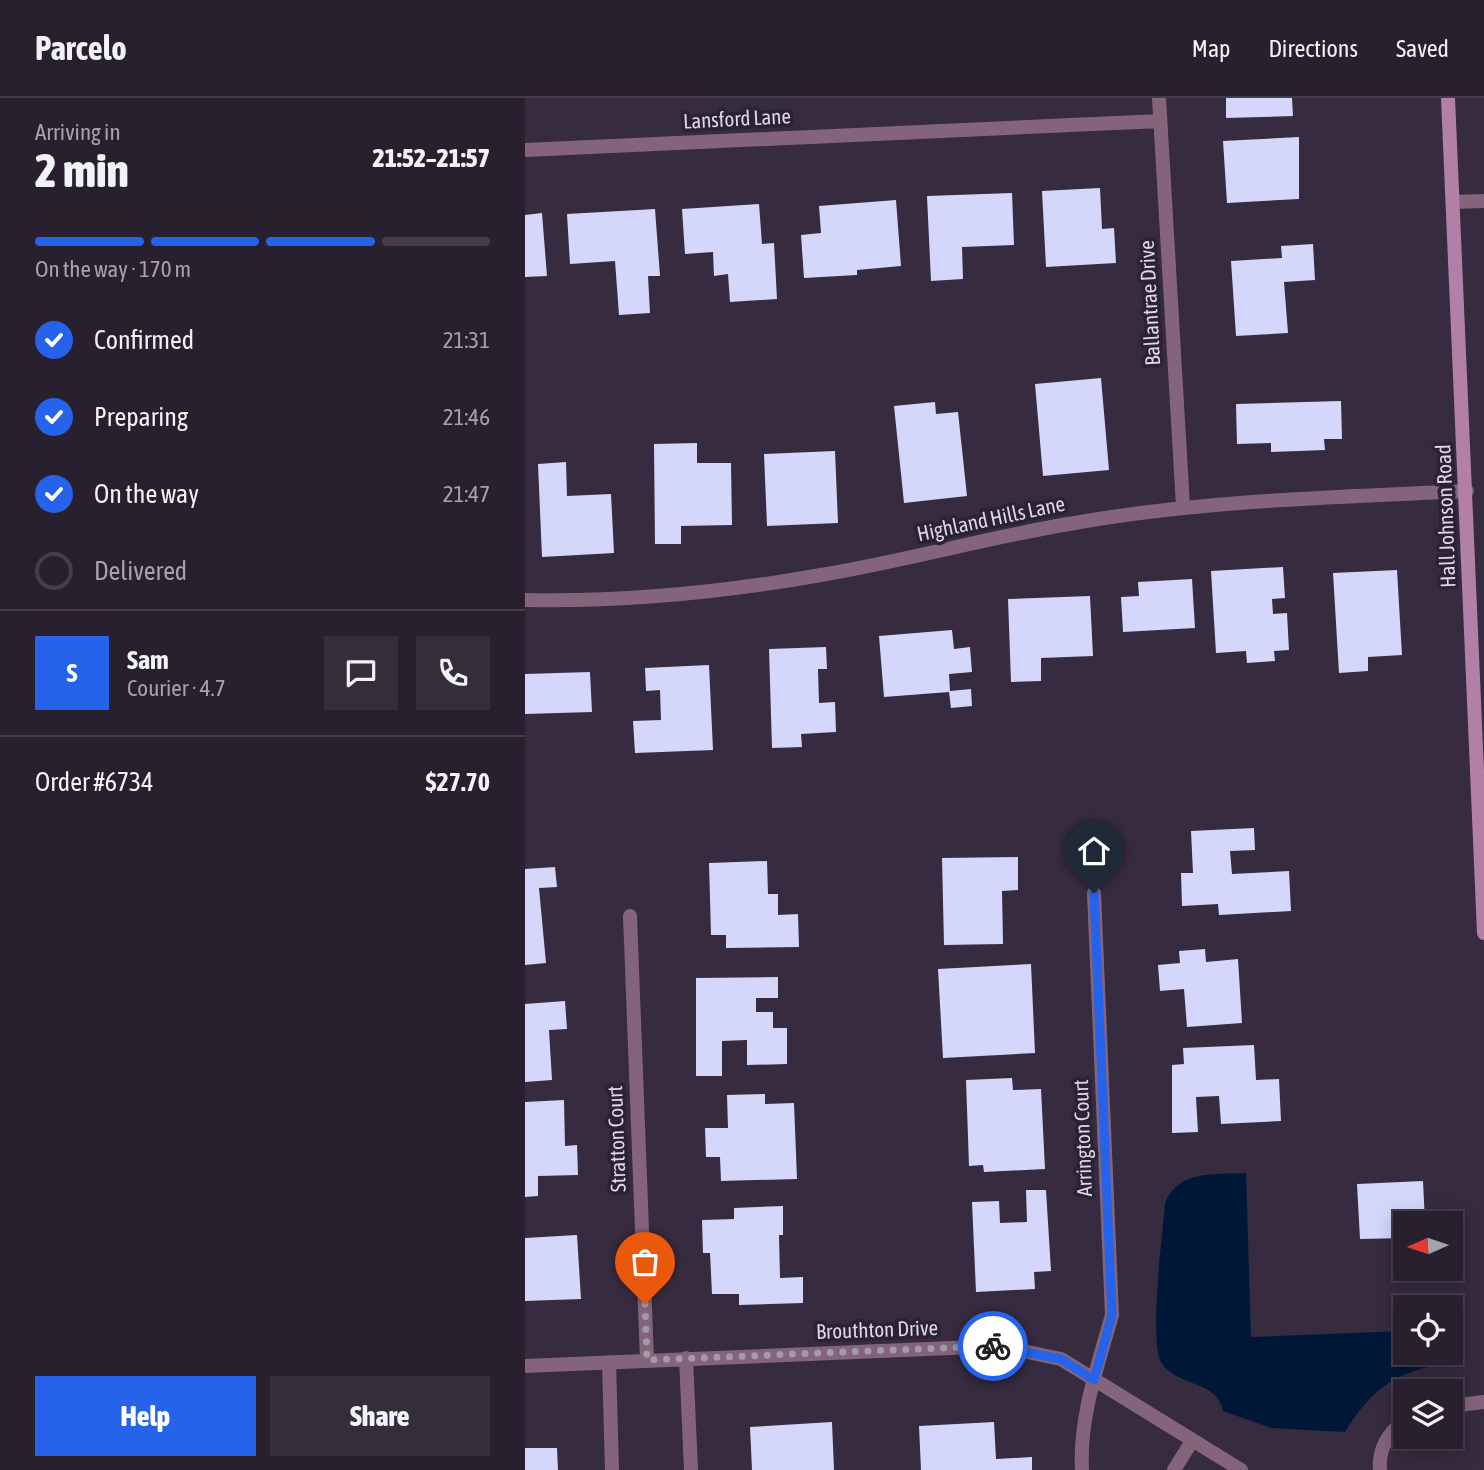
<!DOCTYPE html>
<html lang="en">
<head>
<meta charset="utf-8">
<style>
	body { margin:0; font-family:"Asap Condensed",sans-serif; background:#342d3b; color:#f1f3f6; height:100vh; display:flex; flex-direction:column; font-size:26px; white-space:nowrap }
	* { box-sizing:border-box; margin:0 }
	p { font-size:23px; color:#a5a3aa }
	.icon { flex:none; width:38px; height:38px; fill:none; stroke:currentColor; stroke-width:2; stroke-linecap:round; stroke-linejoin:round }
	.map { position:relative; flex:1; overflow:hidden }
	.drawer { display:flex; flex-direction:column; background:#28202f; width:525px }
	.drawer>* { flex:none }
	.needle { width:46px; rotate:267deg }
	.buttons { position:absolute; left:868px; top:1113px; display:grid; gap:14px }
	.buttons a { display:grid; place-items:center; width:70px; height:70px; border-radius:0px; background:#28202f; box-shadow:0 4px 18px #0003,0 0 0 2px #443e4b; font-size:35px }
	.pin { position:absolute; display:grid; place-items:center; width:60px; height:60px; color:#fff; margin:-72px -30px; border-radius:50% 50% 50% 0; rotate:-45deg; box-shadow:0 0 7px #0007 }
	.pin .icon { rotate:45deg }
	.courier { position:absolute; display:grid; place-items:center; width:70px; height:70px; margin:-35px; border:5px solid #2563eb; border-radius:50%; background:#fff; color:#222; box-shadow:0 2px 9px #0007 }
	.overview em { font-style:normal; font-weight:800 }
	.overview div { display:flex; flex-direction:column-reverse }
	.overview { display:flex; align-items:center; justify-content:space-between; height:119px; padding:0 35px }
	h1 { font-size:46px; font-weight:800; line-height:52px }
	.bar { display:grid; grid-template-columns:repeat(4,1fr); gap:10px 7px; align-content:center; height:84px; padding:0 35px }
	.bar i { height:9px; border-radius:5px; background:#443e4b }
	.bar .on { background:#2563eb }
	.bar p { grid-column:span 4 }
	.line { display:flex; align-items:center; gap:18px; padding:0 35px; border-top:2px solid #443e4b }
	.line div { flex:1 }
	.round { display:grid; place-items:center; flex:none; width:74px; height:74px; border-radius:0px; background:#342d3b }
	ol { padding:0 35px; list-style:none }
	li { display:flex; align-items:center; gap:21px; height:77px }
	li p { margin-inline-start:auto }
	li .icon { padding:7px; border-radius:50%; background:#2563eb; color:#fff; stroke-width:4 }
	li:last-child { color:#a5a3aa }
	li i { width:38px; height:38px; border:4px solid #443e4b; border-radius:50% }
	.primary-button { display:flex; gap:14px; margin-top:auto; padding:14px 35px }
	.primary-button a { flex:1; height:80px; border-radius:0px; background:#2563eb; color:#fff; font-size:28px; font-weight:800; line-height:80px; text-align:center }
	.primary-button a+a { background:#342d3b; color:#f1f3f6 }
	header { display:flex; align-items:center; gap:42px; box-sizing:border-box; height:98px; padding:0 35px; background:#28202f; border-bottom:2px solid #443e4b }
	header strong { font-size:33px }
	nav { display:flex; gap:38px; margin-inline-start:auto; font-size:24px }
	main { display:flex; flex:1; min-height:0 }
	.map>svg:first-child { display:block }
	.water { fill:#001838 }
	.building { fill:#d4d7fa }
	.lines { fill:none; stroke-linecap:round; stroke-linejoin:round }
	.minor { stroke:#84647b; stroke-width:14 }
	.tertiary { stroke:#84647b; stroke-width:14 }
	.secondary { stroke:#b280a6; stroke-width:14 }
	.done { stroke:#a39baa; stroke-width:7; stroke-dasharray:0 12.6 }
	.route { stroke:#2563eb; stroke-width:9 }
	.labels { text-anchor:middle; stroke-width:7; stroke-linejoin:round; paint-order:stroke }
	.street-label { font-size:21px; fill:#ded7e4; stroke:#2c2235 }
</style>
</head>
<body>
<header>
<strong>Parcelo</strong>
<nav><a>Map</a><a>Directions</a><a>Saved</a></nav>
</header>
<main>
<section class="drawer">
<div class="overview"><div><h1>2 min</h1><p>Arriving in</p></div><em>21:52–21:57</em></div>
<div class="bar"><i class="on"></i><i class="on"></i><i class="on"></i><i></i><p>On the way · 170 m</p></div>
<ol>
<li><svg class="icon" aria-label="check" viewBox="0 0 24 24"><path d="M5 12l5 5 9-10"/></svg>Confirmed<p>21:31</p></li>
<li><svg class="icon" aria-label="check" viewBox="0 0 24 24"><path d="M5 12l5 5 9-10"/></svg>Preparing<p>21:46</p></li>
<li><svg class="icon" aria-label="check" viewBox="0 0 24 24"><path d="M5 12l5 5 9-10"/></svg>On the way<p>21:47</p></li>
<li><i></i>Delivered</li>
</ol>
<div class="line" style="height:126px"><b class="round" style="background:#2563eb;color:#fff">S</b><div><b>Sam</b><p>Courier · 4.7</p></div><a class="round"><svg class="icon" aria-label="chat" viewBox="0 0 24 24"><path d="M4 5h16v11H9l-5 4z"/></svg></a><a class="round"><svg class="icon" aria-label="phone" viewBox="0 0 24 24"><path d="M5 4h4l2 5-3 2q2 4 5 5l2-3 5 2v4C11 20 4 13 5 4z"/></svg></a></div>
<div class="line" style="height:91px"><div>Order #6734</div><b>$27.70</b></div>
<div class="primary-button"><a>Help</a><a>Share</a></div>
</section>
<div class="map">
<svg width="959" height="1372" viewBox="0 0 959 1372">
	<rect width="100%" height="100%" fill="#362b3f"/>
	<path class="water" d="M 721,1075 L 726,1239 L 880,1233 L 880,1255 L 926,1255 L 926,1231 L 930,1230 L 933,1264 C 878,1270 849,1286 820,1334 L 746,1330 L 698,1313 C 692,1282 654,1289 637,1266 C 623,1247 638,1134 640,1105 C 654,1071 690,1077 721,1075 Z"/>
	<path class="building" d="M 701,0 L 767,0 L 768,18 L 701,20 Z
		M 774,39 L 774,101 L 702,105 L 698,43 Z
		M 575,90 L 577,131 L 589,130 L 591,165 L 521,169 L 517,93 Z
		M 487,95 L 489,147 L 437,149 L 438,181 L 406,183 L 402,98 Z
		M 371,102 L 376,168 L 332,172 L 332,177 L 279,180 L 276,137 L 296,135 L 294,108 Z
		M 234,106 L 237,146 L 249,145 L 252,201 L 205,204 L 203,176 L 189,178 L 188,154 L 160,156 L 157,111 Z
		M 130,111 L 135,178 L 123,178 L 125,215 L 94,217 L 90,163 L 45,166 L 42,116 Z
		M 17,115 L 22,178 L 0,179 L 0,117 Z
		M 788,146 L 790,182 L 759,184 L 763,235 L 711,238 L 706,163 L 757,160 L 756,148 Z
		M 576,280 L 584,372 L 518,378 L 510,286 Z
		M 816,303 L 817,341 L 799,341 L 800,352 L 746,354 L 746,345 L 712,346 L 711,306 Z
		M 410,304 L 411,316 L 433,314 L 442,398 L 379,405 L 369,308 Z
		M 172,345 L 172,365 L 206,365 L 207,427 L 156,428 L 156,446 L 130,446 L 129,346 Z
		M 310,353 L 313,425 L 242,428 L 239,356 Z
		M 41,364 L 42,398 L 86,396 L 89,455 L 17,459 L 13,366 Z
		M 758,469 L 760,500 L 747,501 L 748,516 L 762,515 L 764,552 L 749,553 L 750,563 L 722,565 L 721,553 L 691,555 L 686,473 Z
		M 872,472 L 877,557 L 843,559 L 843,573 L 814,575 L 808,475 Z
		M 667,481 L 670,530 L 598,534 L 596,499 L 614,498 L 613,484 Z
		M 565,498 L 568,558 L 516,560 L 516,583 L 486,584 L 483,501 Z
		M 427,532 L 429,551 L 445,549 L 447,574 L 424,576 L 425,593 L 446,591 L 447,608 L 426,610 L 424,594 L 359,599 L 354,538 Z
		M 301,549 L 302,571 L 293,571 L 294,605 L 310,604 L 311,634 L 276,636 L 277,649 L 247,650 L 244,551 Z
		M 184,567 L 188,652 L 110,655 L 108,623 L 136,622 L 135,592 L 121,593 L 120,570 Z
		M 65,574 L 67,614 L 0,616 L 0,576 Z
		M 729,730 L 730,752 L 705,753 L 707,776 L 764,773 L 766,813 L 694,817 L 693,806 L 657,808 L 656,775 L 668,775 L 666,733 Z
		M 493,759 L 493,792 L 477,793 L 478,846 L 419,847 L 417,760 Z
		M 242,763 L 243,796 L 253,796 L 253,817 L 273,816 L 274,849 L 201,850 L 201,837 L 186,837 L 184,765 Z
		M 30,769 L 32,789 L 14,790 L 21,865 L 0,867 L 0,771 Z
		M 680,851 L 681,864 L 713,861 L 717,925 L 662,929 L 659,891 L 635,893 L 633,867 L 655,865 L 654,853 Z
		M 506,866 L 510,955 L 418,960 L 413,871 Z
		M 253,879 L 253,900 L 231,900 L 231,914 L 248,914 L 248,930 L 262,930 L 262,966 L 222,967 L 222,942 L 197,943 L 197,978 L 171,978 L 171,880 Z
		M 40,903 L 42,931 L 24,932 L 27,982 L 0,984 L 0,906 Z
		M 729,947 L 731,982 L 754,981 L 756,1023 L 696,1026 L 694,998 L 671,999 L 673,1034 L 647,1035 L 647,967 L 659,966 L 658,950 Z
		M 487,980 L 488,992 L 516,991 L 520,1071 L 459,1074 L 458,1067 L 444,1068 L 441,982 Z
		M 240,996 L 240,1006 L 269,1005 L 272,1081 L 196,1083 L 195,1059 L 181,1059 L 180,1030 L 203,1030 L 202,997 Z
		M 39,1002 L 40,1048 L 52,1047 L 53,1077 L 13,1078 L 13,1098 L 0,1099 L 0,1004 Z
		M 898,1083 L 900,1125 L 880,1125 L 880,1140 L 835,1141 L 832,1086 Z
		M 501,1092 L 521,1092 L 526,1173 L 509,1174 L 510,1191 L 451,1194 L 447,1104 L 474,1103 L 475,1125 L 502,1124 Z
		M 258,1108 L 258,1137 L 254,1137 L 255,1180 L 278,1179 L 278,1205 L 214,1207 L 214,1196 L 187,1196 L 185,1155 L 178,1155 L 177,1122 L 209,1121 L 209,1110 Z
		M 52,1137 L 56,1201 L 0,1203 L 0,1140 Z
		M 307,1324 L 309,1372 L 227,1372 L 225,1329 Z
		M 469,1324 L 471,1361 L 507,1359 L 507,1372 L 396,1372 L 394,1328 Z
		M 0,1350 L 32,1350 L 33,1372 L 0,1372 Z"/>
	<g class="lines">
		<path class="minor" d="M 634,0 L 658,408
			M 0,52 L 635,23
			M 0,502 C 98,504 200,494 296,477 C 385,462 472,437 561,423 C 687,402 814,399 942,393
			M 105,818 L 122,1262
			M 161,1260 L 166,1372
			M 84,1264 L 87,1372
			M 0,1268 L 474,1248 L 536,1261 L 716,1372
			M 926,1308 L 959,1304
			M 557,1372 C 554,1320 573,1267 587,1217 L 569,795
			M 649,1372 L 667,1343
			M 855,1372 C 853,1351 864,1334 880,1322"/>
		<path class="tertiary" d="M 928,104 L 959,103"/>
		<path class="secondary" d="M 923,0 L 959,835"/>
	</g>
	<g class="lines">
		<path class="done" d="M 120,1206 L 122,1262 L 468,1248"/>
		<path class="route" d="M 468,1248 L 536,1261 L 569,1282 L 587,1217 L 569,795"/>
	</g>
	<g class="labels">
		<g class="street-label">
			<text transform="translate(212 21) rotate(-3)" y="7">Lansford Lane</text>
			<text transform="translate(625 205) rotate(-93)" y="7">Ballantrae Drive</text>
			<text transform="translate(921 418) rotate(-92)" y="7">Hall Johnson Road</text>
			<text transform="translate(466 421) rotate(-12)" y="7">Highland Hills Lane</text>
			<text transform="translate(558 1040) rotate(-92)" y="7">Arrington Court</text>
			<text transform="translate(92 1041) rotate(-92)" y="7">Stratton Court</text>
			<text transform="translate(352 1232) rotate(-2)" y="7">Brouthton Drive</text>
		</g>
	</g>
</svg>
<div class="buttons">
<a><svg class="needle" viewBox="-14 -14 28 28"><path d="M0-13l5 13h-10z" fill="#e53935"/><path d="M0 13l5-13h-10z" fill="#a5a3aa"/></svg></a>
<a><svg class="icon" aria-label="locate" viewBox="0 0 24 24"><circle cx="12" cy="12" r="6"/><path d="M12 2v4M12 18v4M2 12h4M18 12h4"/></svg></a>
<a><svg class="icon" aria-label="layers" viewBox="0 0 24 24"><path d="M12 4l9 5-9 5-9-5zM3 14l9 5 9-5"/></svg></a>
</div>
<div class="pin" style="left:120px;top:1206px;background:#ea580c"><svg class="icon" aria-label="bag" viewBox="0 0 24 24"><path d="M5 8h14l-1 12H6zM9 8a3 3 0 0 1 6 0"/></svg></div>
<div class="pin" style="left:569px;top:795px;background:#1f2937"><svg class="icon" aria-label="home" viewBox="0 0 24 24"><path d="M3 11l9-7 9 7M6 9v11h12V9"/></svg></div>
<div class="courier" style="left:468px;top:1248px"><svg class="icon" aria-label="bike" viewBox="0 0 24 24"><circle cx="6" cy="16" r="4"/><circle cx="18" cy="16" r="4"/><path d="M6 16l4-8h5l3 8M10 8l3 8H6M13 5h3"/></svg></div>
</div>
</main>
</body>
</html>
